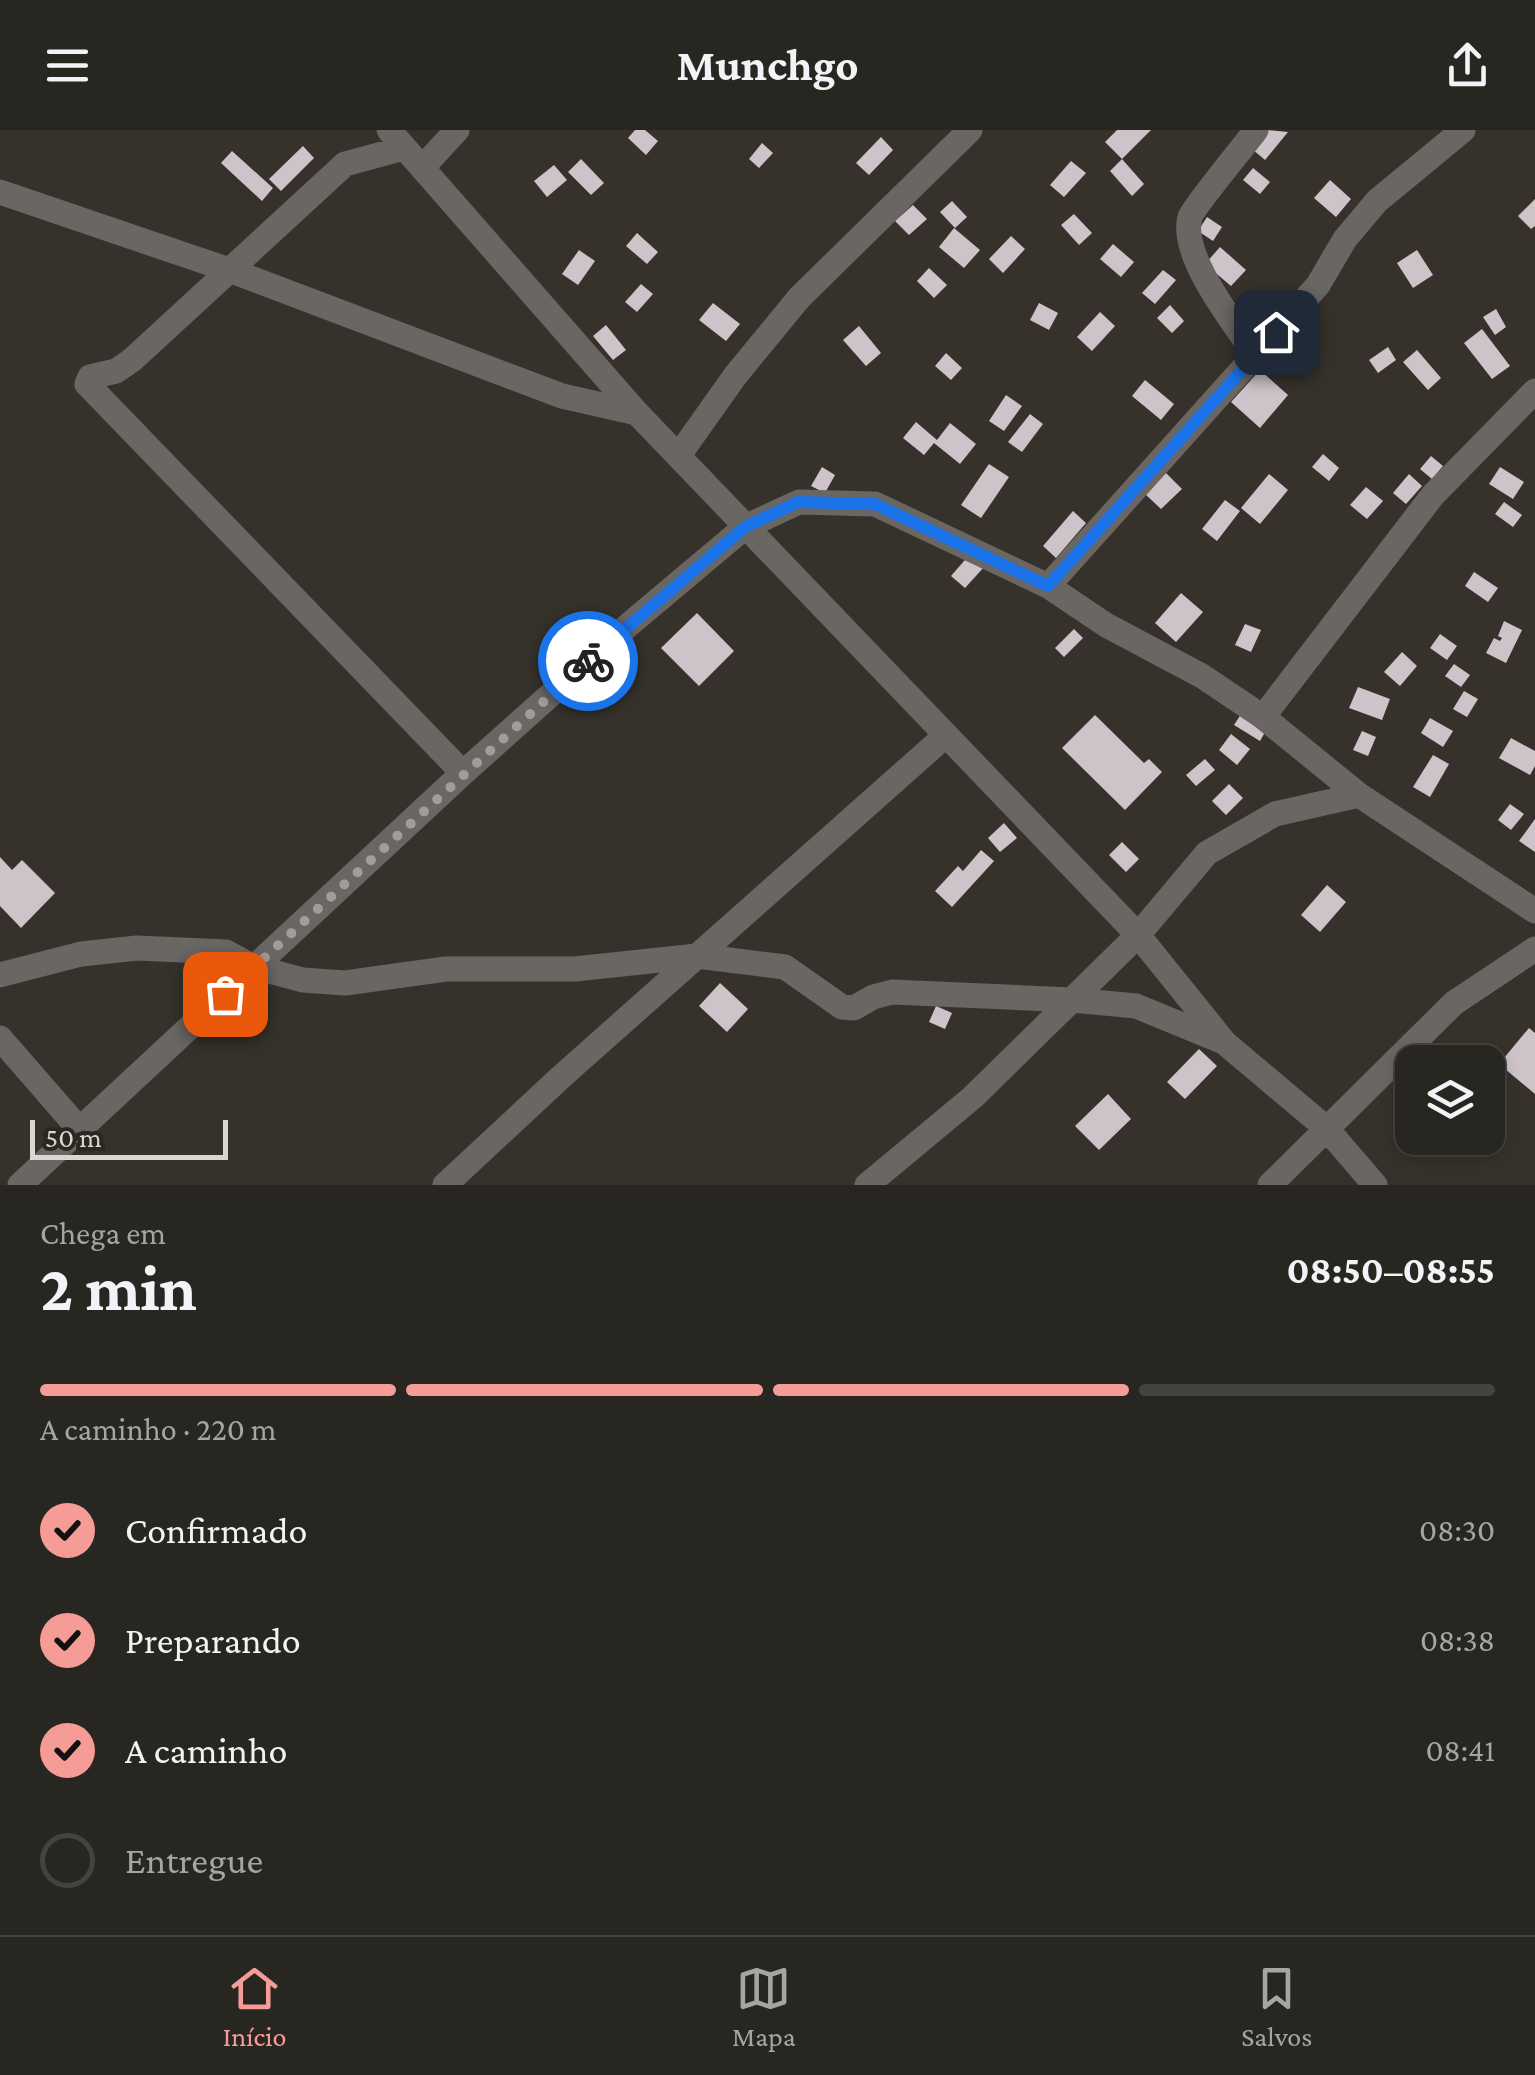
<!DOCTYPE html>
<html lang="pt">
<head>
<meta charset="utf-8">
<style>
	body { margin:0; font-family:"Crimson Pro",serif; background:#34322d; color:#f1f3f6; height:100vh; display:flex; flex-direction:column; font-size:38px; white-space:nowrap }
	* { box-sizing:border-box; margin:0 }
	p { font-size:32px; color:#a5a5a5 }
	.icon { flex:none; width:55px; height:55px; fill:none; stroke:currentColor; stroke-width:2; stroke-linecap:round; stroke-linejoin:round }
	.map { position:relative; height:1055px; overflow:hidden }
	.details { display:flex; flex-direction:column; background:#282620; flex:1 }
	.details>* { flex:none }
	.buttons { position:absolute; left:1395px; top:915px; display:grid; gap:20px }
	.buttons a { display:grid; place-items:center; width:110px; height:110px; border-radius:20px; background:#282620; box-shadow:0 5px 15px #0003,0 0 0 2px #44433e; font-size:50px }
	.scale { position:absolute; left:30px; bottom:25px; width:198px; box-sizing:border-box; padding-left:10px; border:5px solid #dad7d3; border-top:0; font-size:28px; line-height:35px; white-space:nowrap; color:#dad7d3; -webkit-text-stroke:8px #2c2821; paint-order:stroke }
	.pin { position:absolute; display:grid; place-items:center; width:85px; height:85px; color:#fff; margin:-42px; border-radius:20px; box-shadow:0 5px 15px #0006 }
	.courier { position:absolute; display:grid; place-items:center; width:100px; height:100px; margin:-50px; border:8px solid #1a73e8; border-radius:50%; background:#fff; color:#222; box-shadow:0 2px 12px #0007 }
	.headline em { font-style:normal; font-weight:700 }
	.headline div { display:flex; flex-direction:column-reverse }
	.headline { display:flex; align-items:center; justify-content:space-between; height:170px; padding:0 40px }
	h1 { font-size:65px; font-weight:700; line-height:75px }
	.bar { display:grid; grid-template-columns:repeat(4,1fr); gap:15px 10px; align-content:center; height:120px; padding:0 40px }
	.bar i { height:12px; border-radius:8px; background:#44433e }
	.bar .selected { background:#f59c96 }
	.bar p { grid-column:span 4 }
	ol { padding:0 40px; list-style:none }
	li { display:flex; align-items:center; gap:30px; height:110px }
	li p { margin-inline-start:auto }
	li .icon { padding:10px; border-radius:50%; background:#f59c96; color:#111; stroke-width:4 }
	li:last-child { color:#a5a5a5 }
	li i { width:55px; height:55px; border:5px solid #44433e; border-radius:50% }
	header { display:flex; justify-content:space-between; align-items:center; height:130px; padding:0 40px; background:#282620; font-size:45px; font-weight:700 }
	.dock { display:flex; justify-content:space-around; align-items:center; height:140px; border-top:2px solid #44433e; background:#282620; font-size:28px; color:#a5a5a5 }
	.dock a { display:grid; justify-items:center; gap:5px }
	.dock .selected { color:#f59c96 }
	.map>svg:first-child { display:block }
	.building { fill:#cdc3c9 }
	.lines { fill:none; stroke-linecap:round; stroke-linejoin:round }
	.minor { stroke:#6a6664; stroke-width:25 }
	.done { stroke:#a19d98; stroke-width:10; stroke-dasharray:0 18 }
	.route { stroke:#1a73e8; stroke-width:12 }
</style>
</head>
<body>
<header><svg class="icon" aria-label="menu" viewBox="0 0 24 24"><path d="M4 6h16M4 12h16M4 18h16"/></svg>Munchgo<svg class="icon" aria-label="share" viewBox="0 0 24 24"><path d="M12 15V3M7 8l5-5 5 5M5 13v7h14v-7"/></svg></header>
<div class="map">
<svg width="1535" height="1055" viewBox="0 0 1535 1055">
	<rect width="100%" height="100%" fill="#36322b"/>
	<path class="building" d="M 635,0 L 645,0 L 658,11 L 646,25 L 628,8 Z
		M 1117,0 L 1151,0 L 1122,29 L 1144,54 L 1132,66 L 1110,41 L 1122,29 L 1105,12 Z
		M 1267,0 L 1288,2 L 1265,30 L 1252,19 Z
		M 881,7 L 893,20 L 869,45 L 856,33 Z
		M 762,13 L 773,23 L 759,38 L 749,29 Z
		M 303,16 L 314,28 L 281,61 L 269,49 Z
		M 232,21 L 273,58 L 262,71 L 221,33 Z
		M 581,29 L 604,53 L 591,65 L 568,42 Z
		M 1071,31 L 1086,43 L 1064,67 L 1050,55 Z
		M 554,35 L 567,50 L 547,67 L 534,51 Z
		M 1253,38 L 1270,52 L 1260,64 L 1243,50 Z
		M 1330,50 L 1351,69 L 1336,87 L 1314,68 Z
		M 1535,69 L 1535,96 L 1531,99 L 1518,86 Z
		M 952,71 L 967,87 L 955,98 L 940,82 Z
		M 913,75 L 927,89 L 909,105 L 895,91 Z
		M 1074,84 L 1092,103 L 1079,115 L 1061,95 Z
		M 1207,87 L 1222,97 L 1213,111 L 1198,101 Z
		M 954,98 L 980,120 L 964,138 L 939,117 Z
		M 637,103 L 658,122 L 647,134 L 626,116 Z
		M 1011,106 L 1025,119 L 1003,143 L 989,129 Z
		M 1113,114 L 1134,132 L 1121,147 L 1100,129 Z
		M 1220,117 L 1246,140 L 1231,156 L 1205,134 Z
		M 579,120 L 595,131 L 578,155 L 562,144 Z
		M 1417,120 L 1433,145 L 1413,158 L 1397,133 Z
		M 929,138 L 947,155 L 934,168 L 917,151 Z
		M 1163,140 L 1176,150 L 1155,174 L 1142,163 Z
		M 641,154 L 653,164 L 637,182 L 625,172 Z
		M 713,173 L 740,194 L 726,211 L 699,190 Z
		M 1039,173 L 1058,183 L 1049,200 L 1030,190 Z
		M 1170,175 L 1184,191 L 1172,203 L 1157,188 Z
		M 1496,179 L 1506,197 L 1495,205 L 1483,187 Z
		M 1100,182 L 1115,196 L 1092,221 L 1077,207 Z
		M 606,195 L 626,220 L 613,230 L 593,206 Z
		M 859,196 L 881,223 L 866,236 L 843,210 Z
		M 1482,199 L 1510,236 L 1492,249 L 1464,213 Z
		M 1388,217 L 1396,230 L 1378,243 L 1369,230 Z
		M 1417,220 L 1441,248 L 1428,260 L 1403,232 Z
		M 946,223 L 962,238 L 951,250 L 935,236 Z
		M 1260,240 L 1288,265 L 1260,298 L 1231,272 Z
		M 1145,250 L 1174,274 L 1161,290 L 1132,266 Z
		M 1006,265 L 1022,276 L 1004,301 L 989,291 Z
		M 1030,284 L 1043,294 L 1022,322 L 1008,312 Z
		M 916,292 L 937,310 L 950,293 L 976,314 L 960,334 L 934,313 L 924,325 L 903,308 Z
		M 1323,324 L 1339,338 L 1329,351 L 1312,337 Z
		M 1431,326 L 1443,336 L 1432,349 L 1420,339 Z
		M 989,334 L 1009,347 L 981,388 L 961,375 Z
		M 822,337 L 835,345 L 825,363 L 811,356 Z
		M 1500,337 L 1524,352 L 1513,369 L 1489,354 Z
		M 1166,343 L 1182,359 L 1161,379 L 1145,364 Z
		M 1269,344 L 1288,360 L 1260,394 L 1241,378 Z
		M 1409,344 L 1422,356 L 1406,374 L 1393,363 Z
		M 1366,357 L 1383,371 L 1367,389 L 1350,375 Z
		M 1225,370 L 1240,381 L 1217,411 L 1202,399 Z
		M 1504,372 L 1522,385 L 1513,397 L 1495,384 Z
		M 1073,381 L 1086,393 L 1056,428 L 1043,416 Z
		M 971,423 L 985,436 L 965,458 L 951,446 Z
		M 1474,442 L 1498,458 L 1488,472 L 1465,456 Z
		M 1181,463 L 1203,482 L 1176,512 L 1155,493 Z
		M 697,483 L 734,521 L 699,556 L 661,518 Z
		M 1504,491 L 1522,500 L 1506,533 L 1486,523 L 1494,508 L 1500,511 L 1502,508 L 1498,506 Z
		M 1245,494 L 1261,500 L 1251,522 L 1235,515 Z
		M 1074,499 L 1083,508 L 1064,527 L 1055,518 Z
		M 1440,504 L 1457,516 L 1447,530 L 1430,518 Z
		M 1402,522 L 1417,536 L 1400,556 L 1384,542 Z
		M 1454,534 L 1470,545 L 1461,557 L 1445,546 Z
		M 1358,557 L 1390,569 L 1382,590 L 1349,578 Z
		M 1464,561 L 1478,569 L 1467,587 L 1453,579 Z
		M 1243,581 L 1268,597 L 1260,611 L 1234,595 Z
		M 1095,585 L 1144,633 L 1149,629 L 1162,642 L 1125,680 L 1062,618 Z
		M 1430,588 L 1453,601 L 1443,617 L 1421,603 Z
		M 1362,601 L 1376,607 L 1368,626 L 1353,620 Z
		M 1231,604 L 1250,619 L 1237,635 L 1219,620 Z
		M 1511,608 L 1535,621 L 1535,636 L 1530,645 L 1499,628 Z
		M 1433,625 L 1449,634 L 1430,667 L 1413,657 Z
		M 1205,629 L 1215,640 L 1196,656 L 1186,645 Z
		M 1229,654 L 1243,668 L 1226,685 L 1212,671 Z
		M 1510,674 L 1524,684 L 1511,700 L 1498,690 Z
		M 1535,689 L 1535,722 L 1519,711 Z
		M 1004,693 L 1017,708 L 1000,722 L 988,708 Z
		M 1122,712 L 1139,729 L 1126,742 L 1109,725 Z
		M 981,720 L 994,731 L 952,777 L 935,761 L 958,736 L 963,741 Z
		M 0,727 L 12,740 L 22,730 L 55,763 L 21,798 L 0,776 Z
		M 1327,755 L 1346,772 L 1320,802 L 1301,785 Z
		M 720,853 L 748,879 L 727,902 L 699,876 Z
		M 936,876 L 952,883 L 945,899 L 929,892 Z
		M 1529,898 L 1535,903 L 1535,964 L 1499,934 Z
		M 1199,919 L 1217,936 L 1185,969 L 1167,952 Z
		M 1108,964 L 1131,989 L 1099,1020 L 1075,996 Z"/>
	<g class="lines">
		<path class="minor" d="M 389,0 L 637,283 L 1138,805 L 1225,913 L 1326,998 L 1375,1055
			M 404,18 L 345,34 L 132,230 L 116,241 L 90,247 L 87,254 L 463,643
			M 422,38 L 457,0
			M 0,62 L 232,141 L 562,266 L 637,283
			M 1256,226 C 1236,195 1179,126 1190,87 C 1194,76 1245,15 1256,0
			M 679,325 L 735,246 L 799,168 L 970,0
			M 1048,456 L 1318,155 L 1345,109 L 1377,71 L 1463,0
			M 1263,587 L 1433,365 L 1535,261
			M 0,845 L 81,824 L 137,818 L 226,822 L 254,837 L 303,850 L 345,853 L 446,839 L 575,839 L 697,826 L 785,837 L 842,877 L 854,878 L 873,867 L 892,862 L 1072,870 L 1136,876 L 1221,911
			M 0,908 L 80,1000
			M 20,1055 L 463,643 L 631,493 L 745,397 L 799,372 L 875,374 L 1048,456 L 1106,495 L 1202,546 L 1263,587 L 1359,665 L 1535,781
			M 445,1055 L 561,947 L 945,606
			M 867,1055 L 973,967 L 1138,805 L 1207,723 L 1275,684 L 1359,665
			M 1270,1055 L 1454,873 L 1535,819"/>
	</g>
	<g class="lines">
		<path class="done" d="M 225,864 L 588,531"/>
		<path class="route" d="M 588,531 L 745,397 L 798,372 L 875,374 L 1048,456 L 1276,202"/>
	</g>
</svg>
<div class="buttons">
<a><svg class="icon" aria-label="layers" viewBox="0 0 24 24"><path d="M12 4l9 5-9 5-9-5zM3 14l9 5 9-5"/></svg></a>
</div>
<div class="scale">50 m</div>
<div class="pin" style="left:225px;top:864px;background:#ea580c"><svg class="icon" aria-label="bag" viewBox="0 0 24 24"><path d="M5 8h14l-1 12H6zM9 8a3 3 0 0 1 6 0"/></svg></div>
<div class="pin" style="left:1276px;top:202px;background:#1f2937"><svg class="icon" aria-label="home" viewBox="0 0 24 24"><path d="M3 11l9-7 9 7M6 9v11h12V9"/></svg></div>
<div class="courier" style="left:588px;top:531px"><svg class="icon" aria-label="bike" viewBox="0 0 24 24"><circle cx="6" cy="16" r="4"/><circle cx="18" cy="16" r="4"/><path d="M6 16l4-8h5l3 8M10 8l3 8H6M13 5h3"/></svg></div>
</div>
<section class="details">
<div class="headline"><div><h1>2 min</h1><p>Chega em</p></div><em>08:50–08:55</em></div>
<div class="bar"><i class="selected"></i><i class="selected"></i><i class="selected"></i><i></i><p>A caminho · 220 m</p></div>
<ol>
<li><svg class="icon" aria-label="check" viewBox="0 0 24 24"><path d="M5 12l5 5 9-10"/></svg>Confirmado<p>08:30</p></li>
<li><svg class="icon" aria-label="check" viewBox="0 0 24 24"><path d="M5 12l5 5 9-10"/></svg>Preparando<p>08:38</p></li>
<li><svg class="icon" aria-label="check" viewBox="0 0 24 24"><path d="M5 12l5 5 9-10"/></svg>A caminho<p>08:41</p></li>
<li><i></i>Entregue</li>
</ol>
</section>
<nav class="dock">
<a class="selected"><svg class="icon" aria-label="home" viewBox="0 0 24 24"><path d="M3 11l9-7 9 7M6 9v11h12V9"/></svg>Início</a>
<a><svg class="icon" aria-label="map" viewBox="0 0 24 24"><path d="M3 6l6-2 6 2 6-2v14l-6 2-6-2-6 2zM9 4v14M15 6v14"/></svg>Mapa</a>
<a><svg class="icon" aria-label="saved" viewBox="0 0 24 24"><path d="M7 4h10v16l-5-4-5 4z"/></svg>Salvos</a>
</nav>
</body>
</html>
